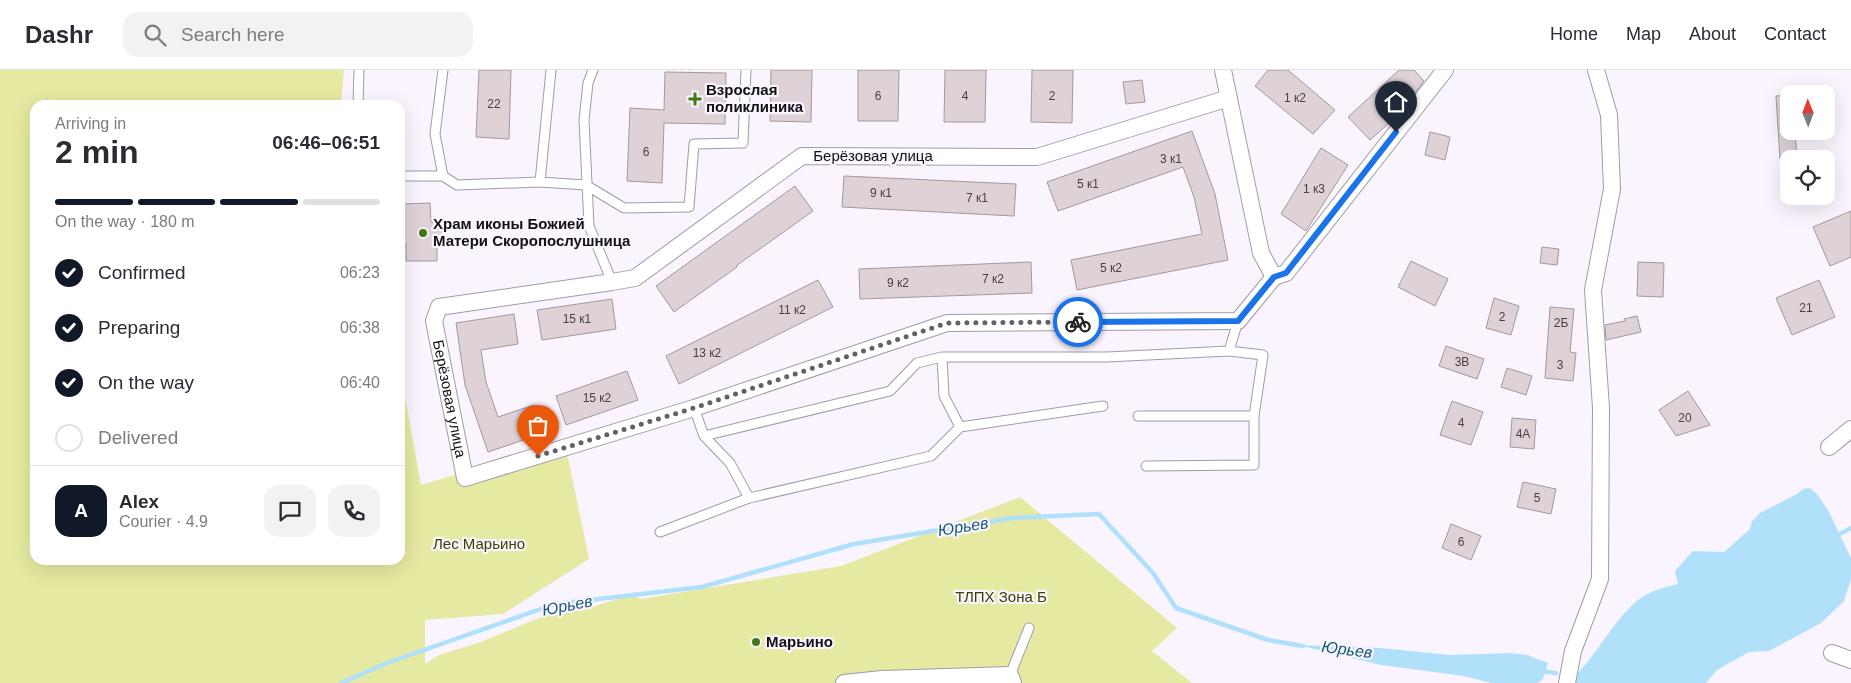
<!DOCTYPE html>
<html lang="en">
<head>
<meta charset="utf-8">
<style>
	body { margin:0; font-family:Arial,sans-serif; background:#f2f2f3; color:#2b2b33; height:100vh; display:flex; flex-direction:column; font-size:19px; white-space:nowrap }
	* { box-sizing:border-box; margin:0 }
	p { font-size:16px; color:#7c7c81 }
	.icon { flex:none; width:28px; height:28px; fill:none; stroke:currentColor; stroke-width:2; stroke-linecap:round; stroke-linejoin:round }
	.map { position:relative; flex:1; overflow:hidden }
	.panel { position:absolute; left:30px; top:30px; width:375px; height:465px; display:flex; flex-direction:column; background:#fff; border-radius:15px; box-shadow:0 5px 20px #0002 }
	.panel>* { flex:none }
	.needle { width:32px; rotate:359deg }
	.buttons { position:absolute; left:1780px; top:15px; display:grid; gap:10px }
	.buttons a { display:grid; place-items:center; width:55px; height:55px; border-radius:10px; background:#fff; box-shadow:0 5px 20px #0002; font-size:25px }
	.pin { position:absolute; display:grid; place-items:center; width:42px; height:42px; color:#fff; margin:-51px -21px; border-radius:50% 50% 50% 0; rotate:-45deg; box-shadow:0 0 5px #0007 }
	.pin .icon { rotate:45deg }
	.courier { position:absolute; display:grid; place-items:center; width:50px; height:50px; margin:-25px; border:4px solid #1a73e8; border-radius:50%; background:#fff; color:#222; box-shadow:0 1px 6px #0007 }
	.head em { font-style:normal; font-weight:700 }
	.head div { display:flex; flex-direction:column-reverse }
	.head { display:flex; align-items:center; justify-content:space-between; height:85px; padding:0 25px }
	h1 { font-size:32px; font-weight:700; line-height:38px }
	.bar { display:grid; grid-template-columns:repeat(4,1fr); gap:8px 5px; align-content:center; height:60px; padding:0 25px }
	.bar i { height:6px; border-radius:4px; background:#e1e1e2 }
	.bar .current { background:#111827 }
	.bar p { grid-column:span 4 }
	.line { display:flex; align-items:center; gap:12px; padding:0 25px; border-top:1px solid #e1e1e2 }
	.line div { flex:1 }
	.round { display:grid; place-items:center; flex:none; width:52px; height:52px; border-radius:15px; background:#f2f2f3 }
	ol { padding:0 25px; list-style:none }
	li { display:flex; align-items:center; gap:15px; height:55px }
	li p { margin-inline-start:auto }
	li .icon { padding:5px; border-radius:50%; background:#111827; color:#fff; stroke-width:4 }
	li:last-child { color:#7c7c81 }
	li i { width:28px; height:28px; border:2px solid #e1e1e2; border-radius:50% }
	header { display:flex; align-items:center; gap:30px; box-sizing:border-box; height:70px; padding:0 25px; background:#fff; border-bottom:1px solid #e1e1e2 }
	header strong { font-size:24px }
	nav { display:flex; gap:28px; margin-inline-start:auto; font-size:18px }
	.search { width:350px; height:45px; background:#f2f2f3; display:flex; align-items:center; gap:12px; box-sizing:border-box; padding:0 18px; border-radius:15px; color:#7c7c81; font-size:19px }
	.map>svg:first-child { display:block }
	.green { fill:#e5e9a1 }
	.water { fill:#b1e1fa }
	.lines { fill:none; stroke-linecap:round; stroke-linejoin:round }
	.stream { stroke:#b1e1fa; stroke-width:4.5 }
	.building { fill:#ded2d6; stroke:#a3989c }
	.service-casing { stroke:#a09ca5; stroke-width:11 }
	.minor-casing { stroke:#a09ca5; stroke-width:18 }
	.service { stroke:#fff; stroke-width:9 }
	.minor { stroke:#fff; stroke-width:16 }
	.done { stroke:#646067; stroke-width:5; stroke-dasharray:0 9 }
	.route { stroke:#1a73e8; stroke-width:6 }
	.poi-dot { fill:#407a14; stroke:#f9f4fe; stroke-width:2 }
	.labels { text-anchor:middle; stroke-width:4.5; stroke-linejoin:round; paint-order:stroke }
	.number-label { font-size:12px; fill:#464145 }
	.poi-label { font-size:15px; font-weight:bold; fill:#131115; stroke:#f9f4fe; text-anchor:start }
	.street-label { font-size:15px; fill:#131115; stroke:#f9f4fe }
	.park-label { font-size:15px; fill:#3e3e00; stroke:#f9f4fe }
	.water-label { font-size:16px; font-style:italic; fill:#155875; stroke:#f9f4fe }
</style>
</head>
<body>
<header>
<strong>Dashr</strong>
<div class="search"><svg class="icon" aria-label="search" viewBox="0 0 24 24"><circle cx="10" cy="10" r="6"/><path d="M15 15l6 6"/></svg>Search here</div>
<nav><a>Home</a><a>Map</a><a>About</a><a>Contact</a></nav>
</header>
<div class="map">
<svg width="1851" height="613" viewBox="0 0 1851 613">
	<rect width="100%" height="100%" fill="#f9f4fe"/>
	<path class="green" d="M 0,0 L 344,0 L 341,35 L 35,35 L 35,490 L 400,490 L 400,299 L 421,415 L 565,373 L 589,489 L 503,544 L 425,550 L 425,594 L 439,585 L 481,572 L 548,544 L 589,538 L 631,525 L 641,529 L 841,496 L 1020,427 L 1177,558 L 1152,581 L 1192,613 L 0,613 Z"/>
	<path class="water" d="M 1810,418 L 1817,424 L 1828,440 L 1851,488 L 1851,509 L 1844,531 L 1821,553 L 1769,581 L 1749,582 L 1717,600 L 1706,613 L 1576,613 L 1575,606 C 1598,583 1613,551 1638,530 C 1650,521 1665,517 1678,514 L 1675,501 L 1693,481 L 1724,482 L 1750,459 L 1752,451 L 1760,443 L 1797,424 L 1803,419 Z
		M 1298,575 L 1380,578 L 1450,585 L 1511,583 L 1527,585 L 1548,593 L 1543,609 L 1538,613 L 1491,613 L 1464,606 L 1381,595 Z"/>
	<g class="lines">
		<path class="stream" d="M 1840,464 L 1851,458
			M 1539,601 L 1556,603
			M 341,613 L 387,593 L 555,534 L 702,517 L 854,474 L 1012,448 L 1099,444 L 1153,503 L 1176,538 L 1268,570 L 1303,576"/>
	</g>
	<path class="building" d="M 479,0 L 511,0 L 509,69 L 476,67 Z
		M 771,0 L 812,0 L 811,52 L 770,51 Z
		M 858,0 L 899,0 L 898,51 L 858,51 Z
		M 945,0 L 986,0 L 985,52 L 944,52 Z
		M 1032,0 L 1073,0 L 1072,53 L 1031,52 Z
		M 1268,0 L 1288,0 L 1335,40 L 1313,64 L 1255,16 Z
		M 1399,0 L 1414,0 L 1424,11 L 1397,46 L 1370,70 L 1348,47 Z
		M 665,2 L 726,3 L 725,54 L 664,53 L 662,113 L 627,111 L 630,38 L 664,40 Z
		M 1142,10 L 1145,32 L 1126,34 L 1123,12 Z
		M 1789,25 L 1789,61 L 1795,61 L 1797,89 L 1780,89 L 1776,26 Z
		M 1192,61 L 1215,124 L 1228,190 L 1077,220 L 1071,190 L 1202,164 L 1194,127 L 1183,97 L 1058,141 L 1047,112 Z
		M 1430,62 L 1450,67 L 1445,90 L 1425,85 Z
		M 1321,78 L 1348,95 L 1306,161 L 1281,144 Z
		M 844,106 L 1016,114 L 1014,146 L 842,137 Z
		M 795,116 L 813,141 L 736,196 L 737,197 L 674,242 L 656,216 Z
		M 430,133 L 431,152 L 445,152 L 446,173 L 437,174 L 437,191 L 406,191 L 406,174 L 400,174 L 400,143 L 403,143 L 403,134 Z
		M 1851,141 L 1851,187 L 1830,196 L 1813,157 Z
		M 1542,177 L 1559,179 L 1557,195 L 1540,193 Z
		M 1411,191 L 1448,209 L 1435,236 L 1398,217 Z
		M 1031,192 L 1032,223 L 860,229 L 859,199 Z
		M 1638,192 L 1664,193 L 1663,227 L 1637,226 Z
		M 818,210 L 833,237 L 679,314 L 666,286 Z
		M 1819,210 L 1835,247 L 1792,265 L 1776,228 Z
		M 1494,228 L 1519,236 L 1511,265 L 1486,258 Z
		M 612,229 L 616,259 L 542,270 L 537,240 Z
		M 1550,237 L 1574,239 L 1570,282 L 1576,283 L 1573,311 L 1545,308 Z
		M 514,244 L 518,274 L 481,280 L 486,312 L 498,347 L 534,335 L 544,363 L 488,382 L 465,315 L 456,253 Z
		M 1637,246 L 1641,262 L 1606,270 L 1605,255 L 1625,251 L 1624,249 Z
		M 1446,276 L 1484,289 L 1477,309 L 1439,296 Z
		M 1507,298 L 1532,306 L 1526,325 L 1501,317 Z
		M 627,301 L 638,330 L 566,355 L 556,326 Z
		M 1688,321 L 1710,355 L 1676,366 L 1659,340 Z
		M 1452,331 L 1483,342 L 1471,375 L 1440,365 Z
		M 1512,348 L 1536,350 L 1534,379 L 1510,377 Z
		M 1523,412 L 1556,419 L 1551,444 L 1517,437 Z
		M 1451,454 L 1481,466 L 1471,490 L 1442,478 Z"/>
	<g class="lines">
		<g class="service-casing">
			<path id="service" d="M 443,0 L 435,64 L 443,106 L 457,115 L 540,112 L 586,115 L 624,138 L 689,137 L 694,74 L 743,73 L 746,0
				M 593,0 L 588,13 L 584,50 L 589,156 L 612,212
				M 358,35 L 359,0
				M 400,106 L 443,106
				M 540,112 L 551,0
				M 942,287 L 944,326 L 960,357
				M 694,338 L 704,366 L 730,393 L 749,428
				M 1138,346 L 1254,346
				M 704,366 L 890,321 L 917,293 L 942,287 L 1107,287 L 1229,281 L 1238,251
				M 1146,396 L 1254,395 L 1254,346 L 1263,285 L 1229,281
				M 660,462 L 749,428 L 931,386 L 960,357 L 1103,336
				M 1010,605 L 1029,558"/>
		</g>
		<g class="minor-casing">
			<g id="minor">
				<path d="M 1223,0 L 1261,183 L 1274,207"/>
				<path id="s1" d="M 1229,28 L 1037,87 L 802,86 L 635,208 L 612,212 L 439,237 L 434,251 L 465,408 L 694,338 L 947,253 L 1238,251 L 1274,207"/>
				<path d="M 1274,207 L 1286,203 L 1445,0"/>
				<path d="M 1829,377 L 1851,359"/>
				<path d="M 1832,583 L 1851,590"/>
				<path d="M 844,613 L 882,609 L 1010,605 L 1013,613"/>
				<path d="M 1567,613 L 1573,581 L 1600,509 L 1601,338 L 1593,220 L 1612,119 L 1609,45 L 1596,0"/>
			</g>
		</g>
		<use href="#service" class="service"/>
		<use href="#minor" class="minor"/>
	</g>
	<g class="lines">
		<path class="done" d="M 538,386 L 694,338 L 947,253 L 1078,252"/>
		<path class="route" d="M 1078,252 L 1238,251 L 1274,207 L 1286,203 L 1396,62"/>
	</g>
	<g class="poi-dot">
		<path d="M692.5 21.5h5v5h5v5h-5v5h-5v-5h-5v-5h5z"/>
		<circle cx="423" cy="163" r="5"/>
		<circle cx="756" cy="572" r="5"/>
	</g>
	<g class="labels">
		<g class="number-label">
			<text x="878" y="30">6</text>
			<text x="965" y="30">4</text>
			<text x="1052" y="30">2</text>
			<text x="1295" y="32">1 к2</text>
			<text x="494" y="38">22</text>
			<text x="646" y="86">6</text>
			<text x="1171" y="93">3 к1</text>
			<text x="1088" y="118">5 к1</text>
			<text x="1314" y="123">1 к3</text>
			<text x="881" y="127">9 к1</text>
			<text x="977" y="132">7 к1</text>
			<text x="1111" y="202">5 к2</text>
			<text x="993" y="213">7 к2</text>
			<text x="898" y="217">9 к2</text>
			<text x="1806" y="242">21</text>
			<text x="792" y="244">11 к2</text>
			<text x="1502" y="251">2</text>
			<text x="577" y="253">15 к1</text>
			<text x="1561" y="257">2Б</text>
			<text x="707" y="287">13 к2</text>
			<text x="1462" y="296">3В</text>
			<text x="1560" y="299">3</text>
			<text x="597" y="332">15 к2</text>
			<text x="1685" y="352">20</text>
			<text x="1461" y="357">4</text>
			<text x="1523" y="368">4А</text>
			<text x="1537" y="432">5</text>
			<text x="1461" y="476">6</text>
		</g>
		<g class="poi-label">
			<text x="706" y="25">Взрослая<tspan x="706" dy="17">поликлиника</tspan></text>
			<text x="433" y="159">Храм иконы Божией<tspan x="433" dy="17">Матери Скоропослушница</tspan></text>
			<text x="766" y="577">Марьино</text>
		</g>
		<g class="street-label">
			<text x="873" y="91">Берёзовая улица</text>
			<text dy="5" stroke="none"><textPath href="#s1" startOffset="935">Берёзовая улица</textPath></text>
		</g>
		<g class="park-label">
			<text x="479" y="479">Лес Марьино</text>
			<text x="1001" y="532">ТЛПХ Зона Б</text>
		</g>
		<g class="water-label">
			<text transform="translate(963 456) rotate(-9)" y="6">Юрьев</text>
			<text transform="translate(567 535) rotate(-11)" y="6">Юрьев</text>
			<text transform="translate(1347 579) rotate(7)" y="6">Юрьев</text>
		</g>
	</g>
</svg>
<div class="buttons">
<a><svg class="needle" viewBox="-14 -14 28 28"><path d="M0-13l5 13h-10z" fill="#e53935"/><path d="M0 13l5-13h-10z" fill="#7c7c81"/></svg></a>
<a><svg class="icon" aria-label="locate" viewBox="0 0 24 24"><circle cx="12" cy="12" r="6"/><path d="M12 2v4M12 18v4M2 12h4M18 12h4"/></svg></a>
</div>
<div class="pin" style="left:538px;top:386px;background:#ea580c"><svg class="icon" aria-label="bag" viewBox="0 0 24 24"><path d="M5 8h14l-1 12H6zM9 8a3 3 0 0 1 6 0"/></svg></div>
<div class="pin" style="left:1396px;top:62px;background:#1f2937"><svg class="icon" aria-label="home" viewBox="0 0 24 24"><path d="M3 11l9-7 9 7M6 9v11h12V9"/></svg></div>
<div class="courier" style="left:1078px;top:252px"><svg class="icon" aria-label="bike" viewBox="0 0 24 24"><circle cx="6" cy="16" r="4"/><circle cx="18" cy="16" r="4"/><path d="M6 16l4-8h5l3 8M10 8l3 8H6M13 5h3"/></svg></div>
<section class="panel">
<div class="head"><div><h1>2 min</h1><p>Arriving in</p></div><em>06:46–06:51</em></div>
<div class="bar"><i class="current"></i><i class="current"></i><i class="current"></i><i></i><p>On the way · 180 m</p></div>
<ol>
<li><svg class="icon" aria-label="check" viewBox="0 0 24 24"><path d="M5 12l5 5 9-10"/></svg>Confirmed<p>06:23</p></li>
<li><svg class="icon" aria-label="check" viewBox="0 0 24 24"><path d="M5 12l5 5 9-10"/></svg>Preparing<p>06:38</p></li>
<li><svg class="icon" aria-label="check" viewBox="0 0 24 24"><path d="M5 12l5 5 9-10"/></svg>On the way<p>06:40</p></li>
<li><i></i>Delivered</li>
</ol>
<div class="line" style="height:90px"><b class="round" style="background:#111827;color:#fff">A</b><div><b>Alex</b><p>Courier · 4.9</p></div><a class="round"><svg class="icon" aria-label="chat" viewBox="0 0 24 24"><path d="M4 5h16v11H9l-5 4z"/></svg></a><a class="round"><svg class="icon" aria-label="phone" viewBox="0 0 24 24"><path d="M5 4h4l2 5-3 2q2 4 5 5l2-3 5 2v4C11 20 4 13 5 4z"/></svg></a></div>
</section>
</div>
</body>
</html>
